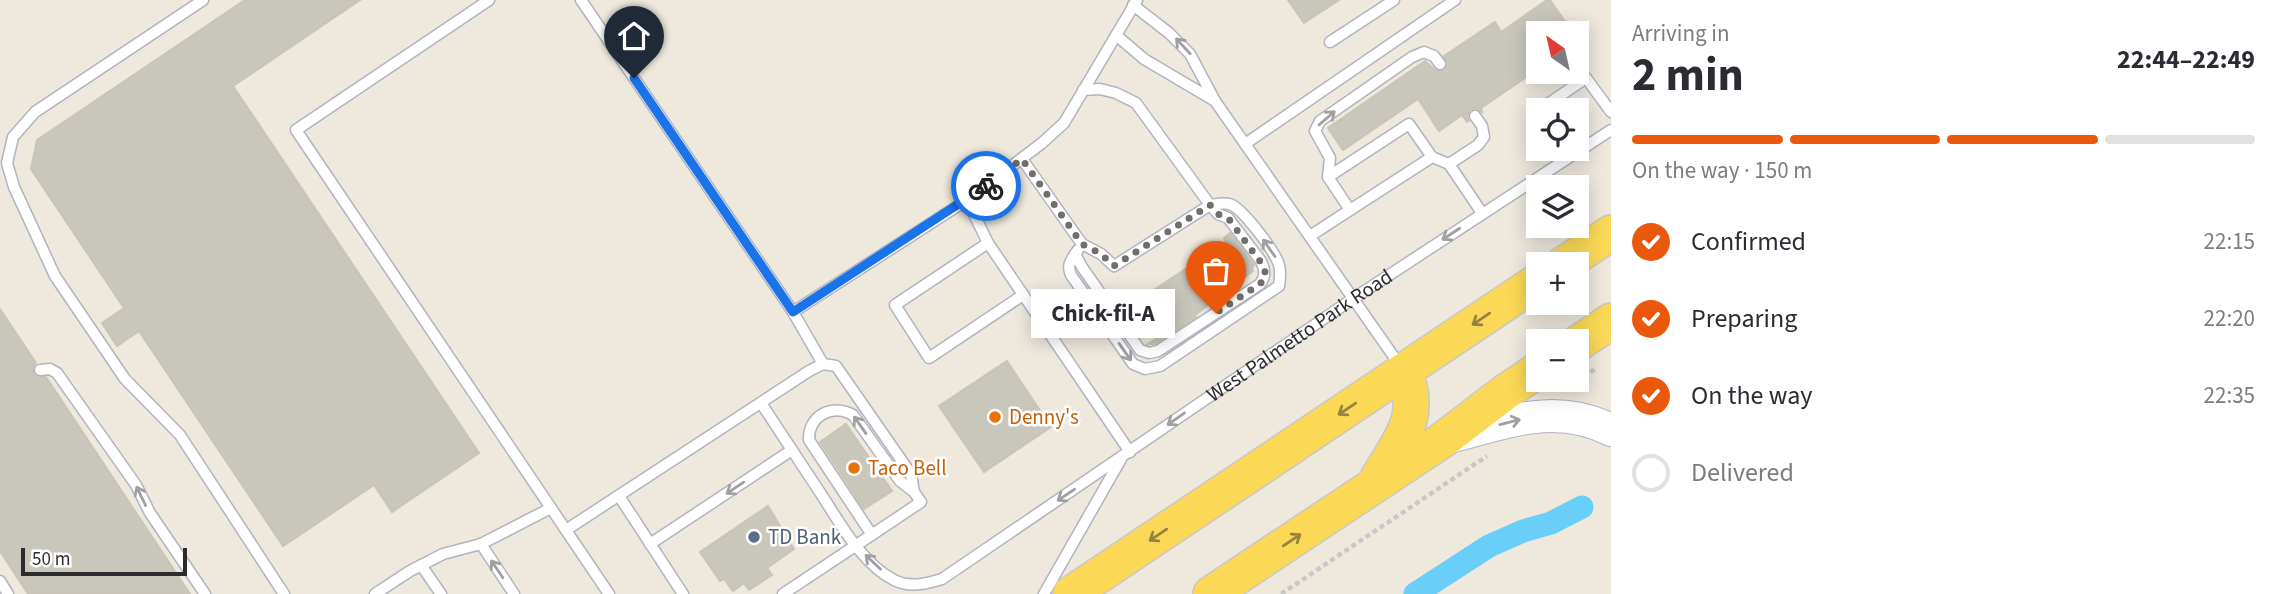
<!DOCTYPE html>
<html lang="en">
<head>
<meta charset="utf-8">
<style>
	body { margin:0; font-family:"Source Sans 3",sans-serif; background:#f2f2f3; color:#2b2b33; height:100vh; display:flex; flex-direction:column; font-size:26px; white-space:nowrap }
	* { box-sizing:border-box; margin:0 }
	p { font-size:23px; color:#7c7c81 }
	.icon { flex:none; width:38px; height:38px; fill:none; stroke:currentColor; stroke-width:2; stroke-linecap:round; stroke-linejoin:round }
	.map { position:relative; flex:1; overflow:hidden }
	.panel { display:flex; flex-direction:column; background:#fff; width:665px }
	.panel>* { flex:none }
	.needle { width:46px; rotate:326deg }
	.controls { position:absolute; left:1526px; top:21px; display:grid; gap:14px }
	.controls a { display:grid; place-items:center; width:63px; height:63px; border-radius:0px; background:#fff; box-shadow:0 4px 18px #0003; font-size:35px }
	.scale { position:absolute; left:21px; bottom:18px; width:166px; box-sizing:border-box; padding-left:7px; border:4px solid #2c2c2c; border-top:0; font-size:19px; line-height:24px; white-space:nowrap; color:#2c2c2c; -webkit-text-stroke:5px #fff; paint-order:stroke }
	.pin { position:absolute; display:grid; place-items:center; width:60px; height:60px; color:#fff; margin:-72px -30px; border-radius:50% 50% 50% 0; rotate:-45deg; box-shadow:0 0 7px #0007 }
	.pin .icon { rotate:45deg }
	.courier { position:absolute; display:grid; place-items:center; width:70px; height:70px; margin:-35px; border:5px solid #1a73e8; border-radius:50%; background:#fff; color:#222; box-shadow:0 2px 9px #0007 }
	.bubble { position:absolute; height:49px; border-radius:0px; background:#fff; box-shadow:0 4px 18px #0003; font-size:23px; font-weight:700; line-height:49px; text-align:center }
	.head em { font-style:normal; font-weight:700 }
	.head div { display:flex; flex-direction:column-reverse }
	.head { display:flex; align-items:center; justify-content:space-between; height:119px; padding:0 21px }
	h1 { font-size:46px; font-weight:700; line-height:52px }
	.bar { display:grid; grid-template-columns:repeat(4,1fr); gap:10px 7px; align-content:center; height:84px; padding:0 21px }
	.bar i { height:9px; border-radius:5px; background:#e1e1e2 }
	.bar .current { background:#ea580c }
	.bar p { grid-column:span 4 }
	ol { padding:0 21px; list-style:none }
	li { display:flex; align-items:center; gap:21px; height:77px }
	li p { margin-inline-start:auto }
	li .icon { padding:7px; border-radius:50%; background:#ea580c; color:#fff; stroke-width:4 }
	li:last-child { color:#7c7c81 }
	li i { width:38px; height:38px; border:4px solid #e1e1e2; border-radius:50% }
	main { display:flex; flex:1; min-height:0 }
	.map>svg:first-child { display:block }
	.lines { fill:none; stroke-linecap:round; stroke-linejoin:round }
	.canal { stroke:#69cef8; stroke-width:23 }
	.building { fill:#c9c6bc; stroke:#cac4b6; stroke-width:2 }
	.lane-casing { stroke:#b1b3c0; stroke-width:13 }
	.secondary-casing { stroke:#b1b3c0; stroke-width:34 }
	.primary-casing { stroke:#c8c8c8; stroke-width:38 }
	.path { stroke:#c8c8c8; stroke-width:4.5; stroke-dasharray:5 3.5; stroke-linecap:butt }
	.lane { stroke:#fff; stroke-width:10 }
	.secondary { stroke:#fff; stroke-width:32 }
	.primary { stroke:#fbd956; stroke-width:35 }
	.oneway { stroke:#a0a0a0 }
	.oneway2 { stroke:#948241 }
	.done { stroke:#706e6a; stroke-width:7; stroke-dasharray:0 12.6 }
	.route { stroke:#1a73e8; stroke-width:9 }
	.food-dot { fill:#e8710a; stroke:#fff; stroke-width:2.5 }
	.service-dot { fill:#5c6f8a; stroke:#fff; stroke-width:2.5 }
	.labels { text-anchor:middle; stroke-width:5; stroke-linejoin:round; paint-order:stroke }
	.street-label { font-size:21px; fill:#2c2c2c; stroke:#fff }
	.food-label { font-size:21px; fill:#c56008; stroke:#fff; text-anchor:start }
	.service-label { font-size:21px; fill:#4e5e75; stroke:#fff; text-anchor:start }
</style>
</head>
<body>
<main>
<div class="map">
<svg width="1611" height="594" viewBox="0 0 1611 594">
	<rect width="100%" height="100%" fill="#eee8dd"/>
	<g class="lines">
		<path class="canal" d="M 1415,594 L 1489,546 L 1523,531 L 1551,523 L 1582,507"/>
	</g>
	<path class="building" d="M 245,0 L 360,0 L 233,86 L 479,453 L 392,512 L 374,485 L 283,546 L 139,331 L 117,346 L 102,323 L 124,308 L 31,169 L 37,140 Z
		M 1288,0 L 1339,0 L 1304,23 Z
		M 1547,0 L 1550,0 L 1573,33 L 1538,33 L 1538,69 L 1481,108 L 1482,112 L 1475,108 L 1470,110 L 1467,116 L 1469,121 L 1467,122 L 1462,115 L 1439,131 L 1418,99 L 1343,150 L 1328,128 L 1425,61 L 1436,71 L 1444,71 L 1448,64 L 1444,56 L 1495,22 L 1501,32 Z
		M 1230,233 L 1254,265 L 1252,268 L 1253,271 L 1195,315 L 1196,317 L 1155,344 L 1148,344 L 1160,336 L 1136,302 L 1226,242 L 1224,238 Z
		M 0,309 L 36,363 L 33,367 L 33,374 L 37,377 L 46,377 L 190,594 L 28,594 L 0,551 Z
		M 1007,361 L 1051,427 L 984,472 L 939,406 Z
		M 846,424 L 892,491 L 864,509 L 820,442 Z
		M 768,506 L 794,549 L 767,568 L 772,575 L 749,590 L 744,583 L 733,591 L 724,579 L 720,581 L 700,552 Z"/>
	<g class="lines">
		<g class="lane-casing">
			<g id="lane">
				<path d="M 203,0 L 35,112 L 13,137 L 7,163 L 14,187 L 55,276 L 125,379 L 180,435 L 284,594"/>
				<path d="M 489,0 L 296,130 L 609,594"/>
				<path d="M 1133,5 L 1169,33 L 1190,54 L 1215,101 L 1401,367"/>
				<path d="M 1116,35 L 1144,59 L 1215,101"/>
				<path d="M 1330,42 L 1394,0"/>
				<path d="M 1539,110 L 1586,78 L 1611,112"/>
				<path d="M 1245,144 L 1455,0"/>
				<path d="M 1022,159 L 1082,244 L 1101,254 L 1114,266 L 1210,205 L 1136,103 L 1116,93 L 1100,89 L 1083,90"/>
				<path d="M 1449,164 L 1478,145 L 1484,137 L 1482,126 L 1475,116"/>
				<path d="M 1328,177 L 1330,158 L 1315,131 L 1320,121 L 1412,57 L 1424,52 L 1434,56 L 1440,64"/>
				<path d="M 967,200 L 988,243 L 1130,452"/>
				<path d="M 1350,210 L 1432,157"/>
				<path d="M 1310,236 L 1350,210 L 1328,177 L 1409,124 L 1432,157 L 1449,164 L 1482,213"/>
				<path d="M 988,243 L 895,305 L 929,358 L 1023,295"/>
				<path d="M 1078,250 L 1075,254 L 1082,267 L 1140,350 L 1149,353 L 1158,351 L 1260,284 C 1266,276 1265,270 1261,261 L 1228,218 L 1218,214 L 1210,205"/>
				<path d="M 1075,254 C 1070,262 1067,266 1071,275 L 1133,364 L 1145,369 L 1160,366 L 1279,286 C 1280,279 1281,272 1279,265 C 1275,251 1244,211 1232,205 C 1226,202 1217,204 1210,205"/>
				<path d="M 793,312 L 967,200 L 1042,143 L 1064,123 L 1137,0"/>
				<path d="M 823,364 L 836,366 L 911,474 L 914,492"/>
				<path d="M 40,370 L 50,369 L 57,373 L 136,485 L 150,513 L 205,594"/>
				<path id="s1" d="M 761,403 C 781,433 801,464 821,494 C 840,523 862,564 894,580 C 910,588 926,584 942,579 L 1354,298 L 1611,130"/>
				<path d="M 619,496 L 683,594"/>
				<path d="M 566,530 L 809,371 L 823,364 L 793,312 L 581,0"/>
				<path d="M 481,544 L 514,594"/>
				<path d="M 650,544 L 792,450"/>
				<path d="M 421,565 L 441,594"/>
				<path d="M 0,581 L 8,594"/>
				<path d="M 375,594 L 410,571 L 443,554 L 481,544 L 551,508"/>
				<path d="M 783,594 C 829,563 875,533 921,502 L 914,492 L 900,481 L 853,415 C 832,403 808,416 809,440 L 872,535"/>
				<path d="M 1044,594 L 1121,459"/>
			</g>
		</g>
		<g class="secondary-casing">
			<path id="secondary" d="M 1445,438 C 1504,424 1553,401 1611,430"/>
		</g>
		<g class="primary-casing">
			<path id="primary" d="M 1564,264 L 1611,233
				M 1577,344 L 1611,321
				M 1378,478 C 1401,439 1423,417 1404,371
				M 1071,594 L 1538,281
				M 1211,594 L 1444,439 L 1504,393 L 1538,370"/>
		</g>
		<path class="path" d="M 1562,391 L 1595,369
			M 1281,594 L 1487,456"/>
		<use href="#lane" class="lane"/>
		<use href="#secondary" class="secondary"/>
		<use href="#primary" class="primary"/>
	</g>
	<defs><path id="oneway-shaft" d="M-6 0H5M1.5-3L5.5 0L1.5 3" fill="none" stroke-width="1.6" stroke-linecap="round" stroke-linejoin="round" transform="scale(1.75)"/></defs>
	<g class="oneway">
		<use href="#oneway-shaft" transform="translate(1183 46) rotate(-133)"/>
		<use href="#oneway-shaft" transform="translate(1327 118) rotate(-41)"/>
		<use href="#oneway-shaft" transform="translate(1451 234) rotate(147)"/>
		<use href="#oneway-shaft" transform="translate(1269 248) rotate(-125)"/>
		<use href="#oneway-shaft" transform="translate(1125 352) rotate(55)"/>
		<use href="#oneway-shaft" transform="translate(1176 419) rotate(145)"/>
		<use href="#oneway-shaft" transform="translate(1510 422) rotate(-14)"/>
		<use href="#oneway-shaft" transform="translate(860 425) rotate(-125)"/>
		<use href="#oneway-shaft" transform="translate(735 488) rotate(146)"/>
		<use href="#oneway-shaft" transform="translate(1066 495) rotate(146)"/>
		<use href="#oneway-shaft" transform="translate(141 496) rotate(-116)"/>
		<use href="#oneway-shaft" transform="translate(873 562) rotate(-136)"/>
		<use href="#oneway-shaft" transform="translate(497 569) rotate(-124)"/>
	</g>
	<g class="oneway2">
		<use href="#oneway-shaft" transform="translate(1481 319) rotate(146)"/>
		<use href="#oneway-shaft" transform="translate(1347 409) rotate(146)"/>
		<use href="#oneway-shaft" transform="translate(1158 535) rotate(146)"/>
		<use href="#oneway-shaft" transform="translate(1292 540) rotate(-34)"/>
	</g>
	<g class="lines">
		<path class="done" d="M 986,186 L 1022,159 L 1082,244 L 1101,254 L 1114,266 L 1210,205 L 1218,214 L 1228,218 L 1265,268 L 1265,278 L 1260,284 L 1216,313"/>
		<path class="route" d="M 634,78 L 793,312 L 986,186"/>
	</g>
	<g class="food-dot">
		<circle cx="995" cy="417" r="7"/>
		<circle cx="854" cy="468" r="7"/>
	</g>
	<circle class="service-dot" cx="754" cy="537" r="7"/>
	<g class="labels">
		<g class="street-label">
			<text dy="7" stroke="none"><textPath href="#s1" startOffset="705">West Palmetto Park Road</textPath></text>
		</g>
		<g class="food-label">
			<text x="1009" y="424">Denny's</text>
			<text x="868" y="475">Taco Bell</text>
		</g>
		<g class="service-label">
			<text x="768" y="544">TD Bank</text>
		</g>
	</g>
</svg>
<div class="controls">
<a><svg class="needle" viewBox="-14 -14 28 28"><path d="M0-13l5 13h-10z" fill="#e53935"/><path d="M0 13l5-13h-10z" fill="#7c7c81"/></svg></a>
<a><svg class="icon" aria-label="locate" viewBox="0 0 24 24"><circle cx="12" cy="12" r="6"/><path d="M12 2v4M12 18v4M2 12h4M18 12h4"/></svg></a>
<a><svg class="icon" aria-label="layers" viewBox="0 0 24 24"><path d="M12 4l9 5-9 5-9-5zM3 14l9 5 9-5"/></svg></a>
<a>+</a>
<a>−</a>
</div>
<div class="scale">50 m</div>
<div class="pin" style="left:1216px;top:313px;background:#ea580c"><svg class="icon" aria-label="bag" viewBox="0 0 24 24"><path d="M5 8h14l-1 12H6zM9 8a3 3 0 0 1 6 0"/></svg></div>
<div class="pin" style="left:634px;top:78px;background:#1f2937"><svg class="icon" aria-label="home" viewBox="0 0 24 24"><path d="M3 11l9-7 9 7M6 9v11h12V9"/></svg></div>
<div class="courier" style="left:986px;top:186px"><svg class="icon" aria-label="bike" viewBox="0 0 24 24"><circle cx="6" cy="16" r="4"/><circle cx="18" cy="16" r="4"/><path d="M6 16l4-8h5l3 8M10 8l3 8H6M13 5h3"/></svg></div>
<div class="bubble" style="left:1031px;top:289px;width:144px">Chick-fil-A</div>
</div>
<section class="panel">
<div class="head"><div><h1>2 min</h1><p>Arriving in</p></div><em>22:44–22:49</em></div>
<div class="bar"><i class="current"></i><i class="current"></i><i class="current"></i><i></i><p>On the way · 150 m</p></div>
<ol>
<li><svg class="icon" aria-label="check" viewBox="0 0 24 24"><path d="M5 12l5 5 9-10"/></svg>Confirmed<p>22:15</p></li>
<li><svg class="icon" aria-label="check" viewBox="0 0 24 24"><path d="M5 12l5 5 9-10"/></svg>Preparing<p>22:20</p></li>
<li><svg class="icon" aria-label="check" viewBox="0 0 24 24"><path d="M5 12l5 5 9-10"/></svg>On the way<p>22:35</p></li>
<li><i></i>Delivered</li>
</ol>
</section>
</main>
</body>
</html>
